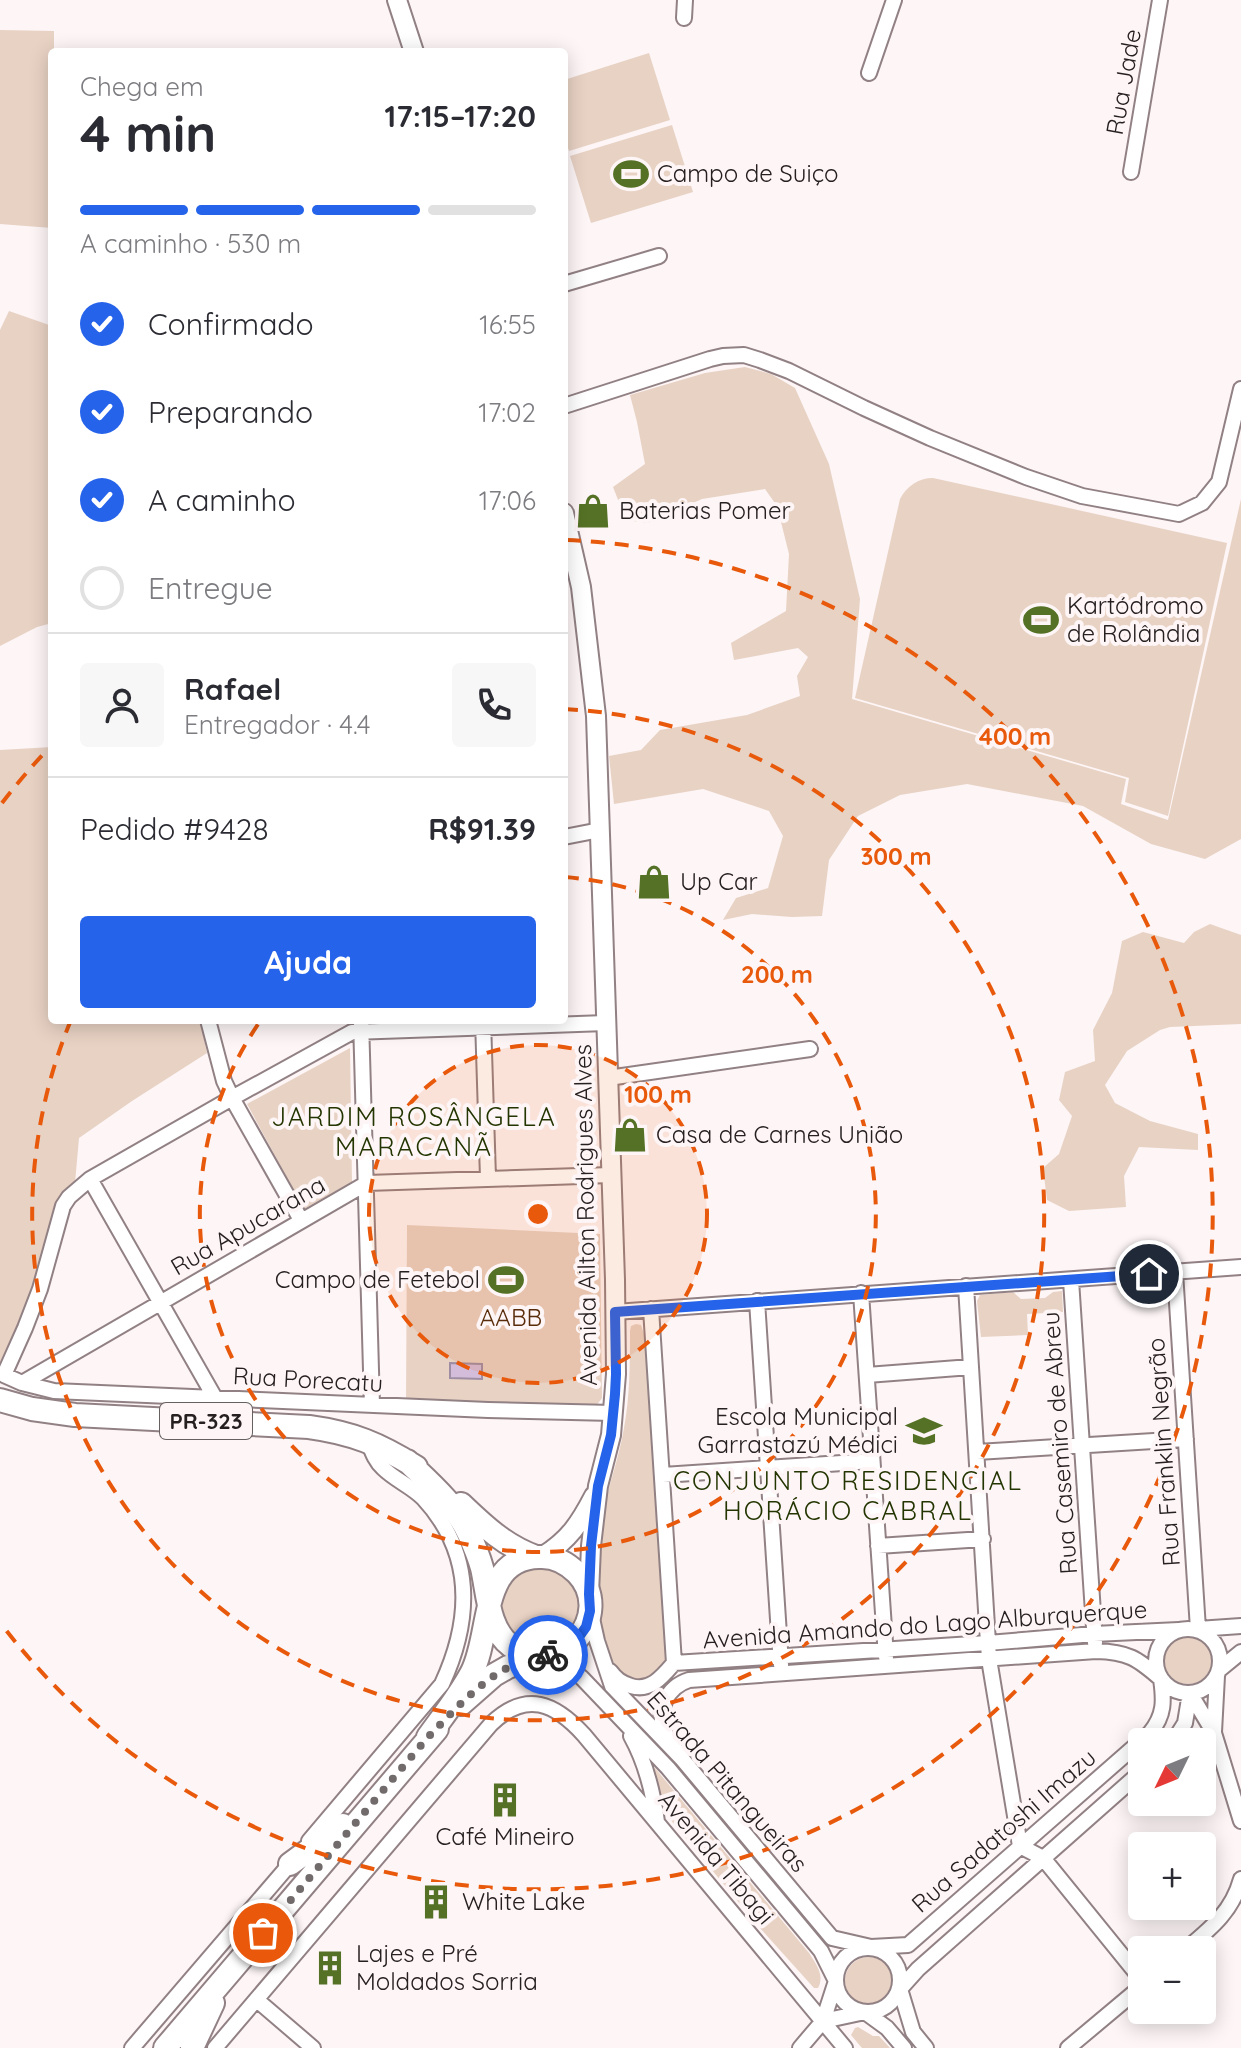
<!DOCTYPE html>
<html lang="pt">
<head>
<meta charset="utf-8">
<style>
	body { margin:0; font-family:Quicksand,sans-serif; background:#f7f7f7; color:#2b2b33; height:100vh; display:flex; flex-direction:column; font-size:30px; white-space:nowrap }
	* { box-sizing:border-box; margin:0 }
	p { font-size:26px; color:#7c7c81 }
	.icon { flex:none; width:44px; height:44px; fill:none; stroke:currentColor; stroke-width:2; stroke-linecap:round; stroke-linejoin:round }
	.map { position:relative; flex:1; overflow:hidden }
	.panel { position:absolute; left:48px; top:48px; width:520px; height:976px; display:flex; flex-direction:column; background:#fff; border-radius:8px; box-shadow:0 4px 20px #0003 }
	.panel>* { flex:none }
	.needle { width:52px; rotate:227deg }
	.buttons { position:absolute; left:1128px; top:1728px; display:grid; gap:16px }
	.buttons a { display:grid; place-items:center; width:88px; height:88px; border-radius:8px; background:#fff; box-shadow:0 4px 20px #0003; font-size:40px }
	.pin { position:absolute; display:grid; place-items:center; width:68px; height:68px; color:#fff; margin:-34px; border:4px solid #fff; border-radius:50%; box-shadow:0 2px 8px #0007 }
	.courier { position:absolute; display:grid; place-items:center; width:80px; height:80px; margin:-40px; border:6px solid #2563eb; border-radius:50%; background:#fff; color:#222; box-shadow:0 2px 10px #0007 }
	.head em { font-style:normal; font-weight:700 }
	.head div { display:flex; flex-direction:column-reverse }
	.head { display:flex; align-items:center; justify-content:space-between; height:136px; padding:0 32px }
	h1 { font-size:52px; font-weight:700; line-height:60px }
	.bar { display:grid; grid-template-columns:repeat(4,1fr); gap:12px 8px; align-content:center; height:96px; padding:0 32px }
	.bar i { height:10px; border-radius:6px; background:#e1e1e2 }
	.bar .active { background:#2563eb }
	.bar p { grid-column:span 4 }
	.line { display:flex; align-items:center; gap:20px; padding:0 32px; border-top:2px solid #e1e1e2 }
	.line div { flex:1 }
	.round { display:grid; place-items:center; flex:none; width:84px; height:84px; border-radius:8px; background:#f7f7f7 }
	ol { padding:0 32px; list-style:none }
	li { display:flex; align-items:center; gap:24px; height:88px }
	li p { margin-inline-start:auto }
	li .icon { padding:8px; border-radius:50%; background:#2563eb; color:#fff; stroke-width:4 }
	li:last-child { color:#7c7c81 }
	li i { width:44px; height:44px; border:4px solid #e1e1e2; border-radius:50% }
	.button { display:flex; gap:16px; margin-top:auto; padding:16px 32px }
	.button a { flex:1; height:92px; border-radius:8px; background:#2563eb; color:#fff; font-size:32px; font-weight:700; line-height:92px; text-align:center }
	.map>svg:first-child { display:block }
	.green { fill:#e8d2c4 }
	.water { fill:#d3bddb; stroke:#9f8ea3; stroke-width:2 }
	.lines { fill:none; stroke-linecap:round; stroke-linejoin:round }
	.minor-casing { stroke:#928184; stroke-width:18 }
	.major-casing { stroke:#928184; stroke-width:22 }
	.highway-casing { stroke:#928184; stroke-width:26 }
	.minor { stroke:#fff; stroke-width:14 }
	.major { stroke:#fff; stroke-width:18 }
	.highway { stroke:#fff; stroke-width:22 }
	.done { stroke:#726b6c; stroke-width:8; stroke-dasharray:0 14.4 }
	.route { stroke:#2563eb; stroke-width:10 }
	.ring { fill:none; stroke:#e8590c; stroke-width:4; stroke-dasharray:14 10 }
	.labels { text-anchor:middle; stroke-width:8; stroke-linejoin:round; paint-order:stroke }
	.shield { fill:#fdf5f6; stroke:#676061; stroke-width:2 }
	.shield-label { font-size:22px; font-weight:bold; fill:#272021 }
	.street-label { font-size:24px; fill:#272021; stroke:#fdf5f6 }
	.poi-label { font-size:24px; fill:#272021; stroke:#fdf5f6; text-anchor:start }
	.park-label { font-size:24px; fill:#592d0b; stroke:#fdf5f6 }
	.neighbourhood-label { font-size:26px; letter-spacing:2px; fill:#233500; stroke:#fdf5f6 }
	.centre { fill:#e8590c; stroke:#fdf5f6; stroke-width:4 }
	.ring-label { font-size:24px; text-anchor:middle; font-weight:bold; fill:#e8590c; stroke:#fdf5f6; stroke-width:8; stroke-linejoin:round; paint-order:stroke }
</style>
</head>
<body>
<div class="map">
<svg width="1241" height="2048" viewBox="0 0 1241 2048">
	<rect width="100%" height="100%" fill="#fdf5f6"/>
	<path class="green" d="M 0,30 L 54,31 L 54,52 L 52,52 L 52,228 L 0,224 Z
		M 649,53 L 670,120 L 569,151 L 564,136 L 564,80 Z
		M 672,125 L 693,192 L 591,223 L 570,156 Z
		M 9,311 L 52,326 L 52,623 L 37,627 L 0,646 L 0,330 Z
		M 745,367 L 771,374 L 795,388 L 829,464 L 860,599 L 852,699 L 1126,779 L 1121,804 L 1168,820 L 1241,499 L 1241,839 L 1205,859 L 1151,844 L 1083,806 L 967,784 L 900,795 L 858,816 L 829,860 L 822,916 L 792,917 L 752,914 L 723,920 L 736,898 L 768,888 L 783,836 L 769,811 L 703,789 L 614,804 L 609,756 L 641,750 L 660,730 L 747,715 L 800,696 L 797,676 L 808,657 L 798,648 L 734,660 L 731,643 L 786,611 L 789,554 L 777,506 L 765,489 L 702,499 L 647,523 L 626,520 L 613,487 L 645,464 L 637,422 L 630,395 L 705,373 Z
		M 933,478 L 1227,543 L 1168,816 L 1125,802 L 1129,778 L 855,698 L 900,499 C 907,486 918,478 933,478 Z
		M 52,747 L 52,1020 L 200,1020 L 207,1053 L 132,1101 L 79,1138 L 74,1194 L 33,1324 L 0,1368 L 0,750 Z
		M 1210,924 L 1241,935 L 1241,1024 L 1170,1027 L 1160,1030 L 1127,1051 L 1105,1085 L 1115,1103 L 1150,1121 L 1198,1134 L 1198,1150 L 1139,1147 L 1124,1176 L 1126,1207 L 1069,1211 L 1047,1200 L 1043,1168 L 1059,1154 L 1072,1116 L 1059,1100 L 1065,1072 L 1095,1061 L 1093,1030 L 1112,993 L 1122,941 L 1143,932 L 1184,943 L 1194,932 Z
		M 350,1048 L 352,1182 L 304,1209 L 247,1104 Z
		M 407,1225 L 600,1234 L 602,1398 L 596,1406 L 406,1404 Z
		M 1062,1291 L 1063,1312 L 1027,1314 L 1028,1335 L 981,1337 L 977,1301 L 980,1295 L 1013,1292 L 1021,1299 L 1045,1298 L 1053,1292 Z
		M 636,1324 L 641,1325 L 645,1337 L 667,1658 C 660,1670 649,1682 634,1680 C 589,1673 595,1550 602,1517 C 608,1487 619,1458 624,1428 C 630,1396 630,1363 630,1331 L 631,1326 Z
		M 534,1564 L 565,1572 L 582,1600 L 578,1624 L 554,1646 L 521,1644 L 500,1619 L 499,1595 L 519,1569 Z
		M1164 1660a24 24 0 1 1 48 0a24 24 0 1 1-48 0Z
		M 655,1768 L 809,1953 C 816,1964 825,1975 818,1988 L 814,1988 L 759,1927 L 660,1807 L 653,1769 Z
		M845 1981a24 24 0 1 1 48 0a24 24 0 1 1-48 0Z
		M 858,2027 L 873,2036 L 879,2036 L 890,2048 L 862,2048 L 851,2035 L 855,2028 Z"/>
	<path class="water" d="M 450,1363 L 482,1364 L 482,1379 L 450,1378 Z"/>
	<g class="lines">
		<g class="minor-casing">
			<path id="minor" d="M 684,18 L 685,0
				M 869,73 L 894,0
				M 1131,172 L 1160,0
				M 564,284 L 659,256
				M 564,406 L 710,359 L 723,356 L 744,355 L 760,360 L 789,371 L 864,408 L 930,438 L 1026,477 L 1082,496 L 1179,514 L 1202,503 L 1219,482 L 1241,389
				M 564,837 L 600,830
				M 208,1020 L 224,1081 L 232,1098 L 301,1220
				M 361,1020 L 372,1405
				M 483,1020 L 488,1178
				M 606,1023 L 352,1032 L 232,1098 L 90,1179 L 69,1197 L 63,1206 L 40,1289 L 25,1328 L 4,1375 L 22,1383 L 54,1391 L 488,1410 L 613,1413
				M 608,1078 L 810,1049
				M 90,1179 L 215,1398
				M 1175,1272 L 1198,1629 L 1241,1626
				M 1071,1280 L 1095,1643
				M 966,1286 L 989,1659 L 1020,1846 L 1043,1858 L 1142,1980
				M 861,1293 L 886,1657
				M 757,1301 L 781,1665
				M 651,1309 L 674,1663
				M 615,1312 L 1241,1267
				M 867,1375 L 971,1367
				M 22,1383 L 367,1183 L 611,1175
				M 977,1452 L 1186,1439
				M 663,1475 L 872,1461
				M 878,1546 L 983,1539
				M 591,1614 L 597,1641 L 612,1686 L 683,1760 L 832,1938 L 871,1947 L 908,1945 L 1150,1733 C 1165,1715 1164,1700 1161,1679 C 1137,1658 1128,1652 1096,1651 L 689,1680 C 667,1687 656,1710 665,1732 C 669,1742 678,1751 683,1760
				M1156 1661a32 32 0 1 1 64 0a32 32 0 1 1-64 0Z
				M 542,1658 L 572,1670 L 582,1678 L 668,1768 L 821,1951 L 836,1981 L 823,2021 L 800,2048
				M 674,1663 L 988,1643 L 1094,1634 L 1179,1630
				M 1219,1670 L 1241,1652
				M 610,1671 C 616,1679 621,1683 631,1686 C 650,1692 662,1677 674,1663
				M 1190,1693 L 1214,1733 L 1241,1821
				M 1214,1732 L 1217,1676
				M 631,1736 C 646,1763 653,1791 657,1822
				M 1173,1742 L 1185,1723 L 1190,1693
				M 309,1841 L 442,1684 C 472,1619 474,1553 423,1498 C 411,1486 395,1480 383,1468 C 375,1461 372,1451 368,1441
				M836 1980a32 32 0 1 1 64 0a32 32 0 1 1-64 0Z
				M 1185,1950 C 1210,1929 1232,1912 1241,1879
				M 257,2000 L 313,2048
				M 823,2021 L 865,2012 L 887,2028 L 904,2048
				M 132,2048 L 296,1857
				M 215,2048 L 491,1724 C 526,1690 555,1703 584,1735 L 845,2048
				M 926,2048 L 913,2032 L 900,1989 L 918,1969 L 1142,1771
				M 1068,2048 L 1142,1986"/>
		</g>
		<g class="major-casing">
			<path id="major" d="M 397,0 L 414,52
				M 564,513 L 581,587 L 596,716 L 615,1280 L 616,1374 L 611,1435 L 598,1486 L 591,1546 L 589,1594
				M 543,1556 C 569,1540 580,1523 594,1496"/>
		</g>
		<g class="highway-casing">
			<path id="highway" d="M 0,1400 L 32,1409 L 75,1415 L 309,1427 C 353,1433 379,1444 416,1467
				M 407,1461 C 430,1483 455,1504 469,1534 C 474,1545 479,1557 482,1568 C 488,1594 488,1629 511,1646 C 560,1681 617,1615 577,1573 C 567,1563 554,1556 539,1557 C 479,1558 492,1633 472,1672 C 460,1695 443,1716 428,1737
				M 461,1504 C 484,1526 505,1546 536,1557
				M 461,1704 L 494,1675 L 508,1667 L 537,1656
				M 290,1864 L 343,1825
				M 165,2048 L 437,1729
				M 192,2048 L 213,2003"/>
		</g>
		<use href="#minor" class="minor"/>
		<use href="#major" class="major"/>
		<use href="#highway" class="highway"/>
	</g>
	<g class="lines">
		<path class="done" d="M 263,1933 L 428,1737 C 462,1703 497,1660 548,1655"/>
		<path class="route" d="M 548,1655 L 560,1652 L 576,1641 L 586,1627 L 590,1611 L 589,1594 L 591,1546 L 598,1486 L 611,1435 L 615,1394 L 616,1374 L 615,1312 L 1149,1274"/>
	</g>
	<circle cx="538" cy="1214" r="169" fill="#e8590c" fill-opacity=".12"/>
	<g class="ring">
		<circle cx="538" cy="1214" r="169"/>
		<path d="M565 877A338 338 0 1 1 261 1020"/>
		<path d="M564 709A506 506 0 1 1 71 1020"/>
		<path d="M2 803A675 675 0 0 1 48 749M567 540A675 675 0 1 1 2 1625"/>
	</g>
	<defs>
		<g id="stadium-bare" transform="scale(2.76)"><path d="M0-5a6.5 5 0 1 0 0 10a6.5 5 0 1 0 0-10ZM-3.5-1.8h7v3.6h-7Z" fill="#547125" stroke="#fdf5f6" stroke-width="2.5" paint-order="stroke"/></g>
		<g id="shop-bare" transform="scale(2.76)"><path d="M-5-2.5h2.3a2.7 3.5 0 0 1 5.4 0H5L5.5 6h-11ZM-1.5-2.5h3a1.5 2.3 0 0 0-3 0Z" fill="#547125" stroke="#fdf5f6" stroke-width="2.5" paint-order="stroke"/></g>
		<g id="school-bare" transform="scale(2.76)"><path d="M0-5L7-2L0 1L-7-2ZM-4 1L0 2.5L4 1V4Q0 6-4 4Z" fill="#547125" stroke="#fdf5f6" stroke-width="2.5" paint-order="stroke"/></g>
		<g id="building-bare" transform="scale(2.76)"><path d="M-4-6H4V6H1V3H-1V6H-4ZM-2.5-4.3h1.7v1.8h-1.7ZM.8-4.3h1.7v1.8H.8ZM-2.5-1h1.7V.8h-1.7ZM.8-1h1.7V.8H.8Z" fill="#547125" stroke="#fdf5f6" stroke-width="2.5" paint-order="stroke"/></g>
	</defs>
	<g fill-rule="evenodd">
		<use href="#stadium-bare" x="631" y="174"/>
		<use href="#shop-bare" x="593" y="511"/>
		<use href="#stadium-bare" x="1041" y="620"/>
		<use href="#shop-bare" x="654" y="882"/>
		<use href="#shop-bare" x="630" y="1135"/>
		<use href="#stadium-bare" x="506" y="1280"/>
		<use href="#school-bare" x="924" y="1431"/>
		<use href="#building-bare" x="505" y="1800"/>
		<use href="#building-bare" x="436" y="1902"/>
		<use href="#building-bare" x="330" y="1968"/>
	</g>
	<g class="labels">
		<rect class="shield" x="160" y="1403" width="92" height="36" rx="6"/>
		<g class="shield-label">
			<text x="206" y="1429">PR-323</text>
		</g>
		<g class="street-label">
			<text transform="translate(1124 82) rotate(-80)" y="8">Rua Jade</text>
			<text transform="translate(586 1215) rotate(-91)" y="8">Avenida Ailton Rodrigues Alves</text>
			<text transform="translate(248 1226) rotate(-30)" y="8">Rua Apucarana</text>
			<text transform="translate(308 1380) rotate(3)" y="8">Rua Porecatu</text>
			<text transform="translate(1060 1443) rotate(-94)" y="8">Rua Casemiro de Abreu</text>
			<text transform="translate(1164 1452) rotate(-94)" y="8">Rua Franklin Negrão</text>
			<text transform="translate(925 1625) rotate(-4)" y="8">Avenida Amando do Lago Alburquerque</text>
			<text transform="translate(727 1782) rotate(49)" y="8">Estrada Pitangueiras</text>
			<text transform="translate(1004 1831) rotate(-41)" y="8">Rua Sadatoshi Imazu</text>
			<text transform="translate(716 1858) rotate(50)" y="8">Avenida Tibagi</text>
		</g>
		<g class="poi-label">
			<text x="657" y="182">Campo de Suiço</text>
			<text x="619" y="519">Baterias Pomer</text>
			<text x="1067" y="614">Kartódromo<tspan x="1067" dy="28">de Rolândia</tspan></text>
			<text x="680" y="890">Up Car</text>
			<text x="656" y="1143">Casa de Carnes União</text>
			<text x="480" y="1288" text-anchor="end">Campo de Fetebol</text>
			<text x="898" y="1425" text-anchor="end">Escola Municipal<tspan x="898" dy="28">Garrastazú Médici</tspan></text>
			<text x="505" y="1845" text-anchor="middle">Café Mineiro</text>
			<text x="462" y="1910">White Lake</text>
			<text x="356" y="1962">Lajes e Pré<tspan x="356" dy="28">Moldados Sorria</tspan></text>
		</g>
		<g class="park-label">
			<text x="511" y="1326">AABB</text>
		</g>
		<g class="neighbourhood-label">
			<text x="414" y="1126">JARDIM ROSÂNGELA<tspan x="414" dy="30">MARACANÃ</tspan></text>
			<text x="848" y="1490">CONJUNTO RESIDENCIAL<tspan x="848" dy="30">HORÁCIO CABRAL</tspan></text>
		</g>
	</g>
	<circle cx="538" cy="1214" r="12" class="centre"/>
	<g class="ring-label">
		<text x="1015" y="745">400 m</text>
		<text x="896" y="865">300 m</text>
		<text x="777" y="983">200 m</text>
		<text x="658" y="1103">100 m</text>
	</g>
</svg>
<div class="buttons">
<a><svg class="needle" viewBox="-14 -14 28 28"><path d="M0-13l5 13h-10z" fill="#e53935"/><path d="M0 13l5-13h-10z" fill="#7c7c81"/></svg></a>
<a>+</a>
<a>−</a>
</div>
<div class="pin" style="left:263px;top:1933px;background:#ea580c"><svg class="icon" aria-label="bag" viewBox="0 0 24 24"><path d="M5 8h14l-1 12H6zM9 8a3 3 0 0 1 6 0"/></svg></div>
<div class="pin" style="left:1149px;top:1274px;background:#1f2937"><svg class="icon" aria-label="home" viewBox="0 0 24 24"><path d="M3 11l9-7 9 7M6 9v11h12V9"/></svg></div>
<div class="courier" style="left:548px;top:1655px"><svg class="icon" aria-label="bike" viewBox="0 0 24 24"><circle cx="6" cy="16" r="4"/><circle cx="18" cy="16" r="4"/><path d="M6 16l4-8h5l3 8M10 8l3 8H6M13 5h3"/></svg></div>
<section class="panel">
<div class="head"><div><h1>4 min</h1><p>Chega em</p></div><em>17:15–17:20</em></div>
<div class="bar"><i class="active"></i><i class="active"></i><i class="active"></i><i></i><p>A caminho · 530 m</p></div>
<ol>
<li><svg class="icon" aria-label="check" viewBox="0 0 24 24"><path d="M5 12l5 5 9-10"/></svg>Confirmado<p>16:55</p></li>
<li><svg class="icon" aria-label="check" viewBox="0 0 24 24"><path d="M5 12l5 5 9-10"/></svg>Preparando<p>17:02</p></li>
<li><svg class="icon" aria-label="check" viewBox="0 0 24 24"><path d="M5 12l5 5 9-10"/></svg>A caminho<p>17:06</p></li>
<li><i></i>Entregue</li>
</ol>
<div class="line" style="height:144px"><a class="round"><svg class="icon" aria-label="person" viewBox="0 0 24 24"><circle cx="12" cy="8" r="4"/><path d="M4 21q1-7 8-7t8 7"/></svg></a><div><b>Rafael</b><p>Entregador · 4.4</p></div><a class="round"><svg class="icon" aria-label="phone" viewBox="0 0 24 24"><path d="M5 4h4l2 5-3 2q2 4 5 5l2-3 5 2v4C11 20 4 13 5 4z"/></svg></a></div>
<div class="line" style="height:104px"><div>Pedido #9428</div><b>R$91.39</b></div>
<div class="button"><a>Ajuda</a></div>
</section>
</div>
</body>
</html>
